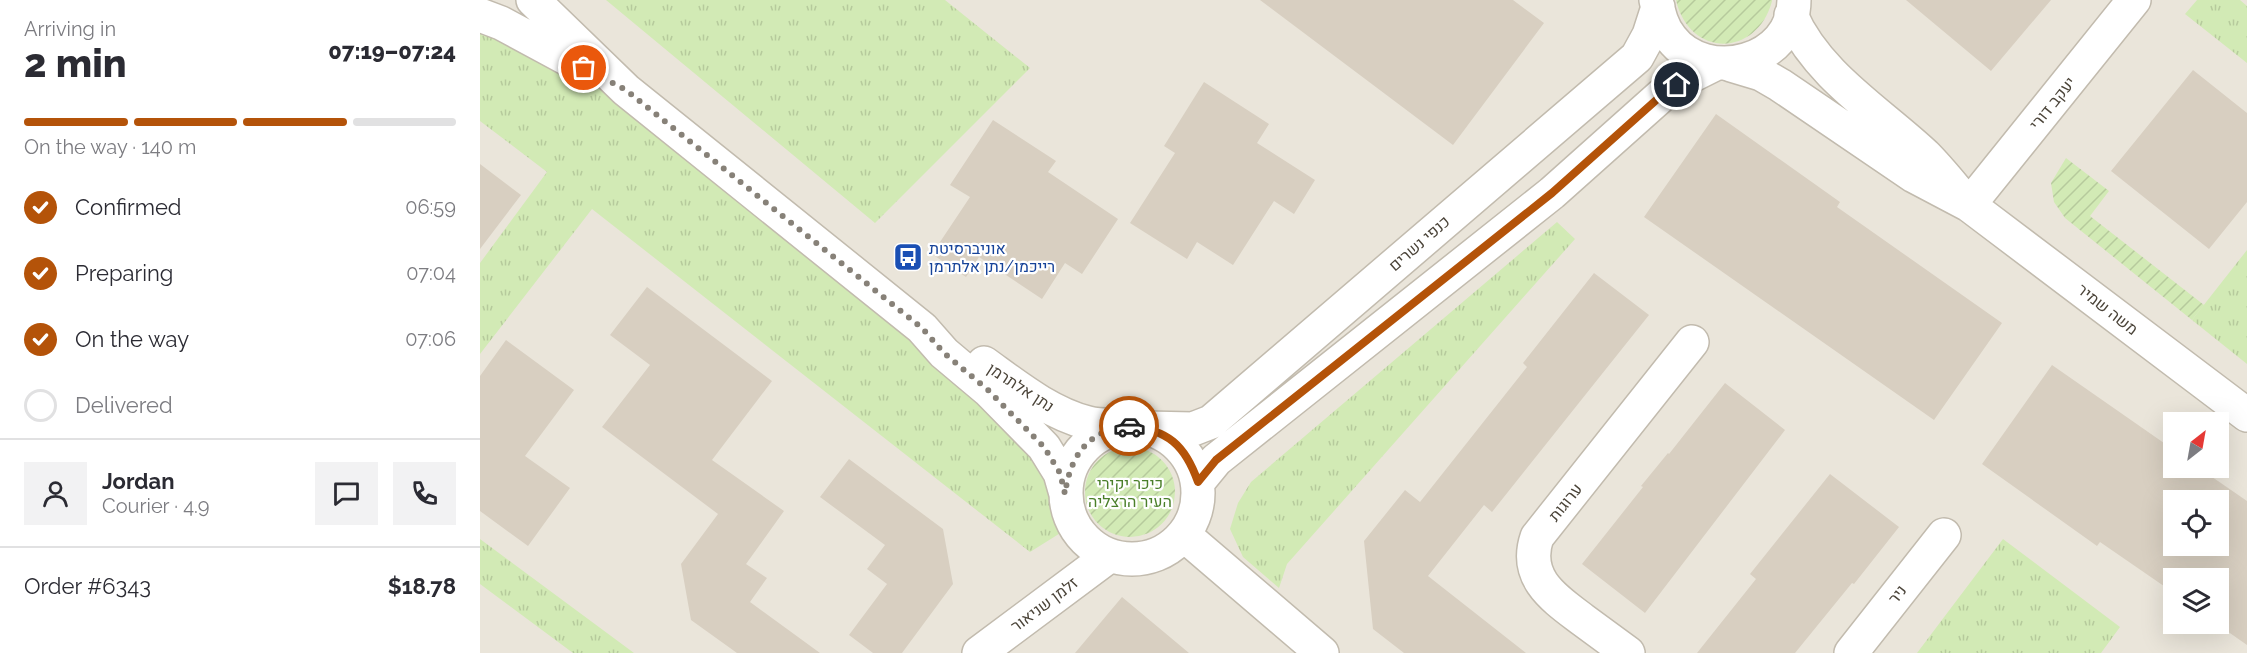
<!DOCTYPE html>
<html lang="en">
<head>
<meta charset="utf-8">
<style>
	body { margin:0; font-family:Raleway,Heebo,sans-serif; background:#f2f2f3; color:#2b2b33; height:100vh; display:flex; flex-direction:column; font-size:22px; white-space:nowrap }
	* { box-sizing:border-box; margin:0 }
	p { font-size:20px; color:#7c7c81 }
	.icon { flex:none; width:33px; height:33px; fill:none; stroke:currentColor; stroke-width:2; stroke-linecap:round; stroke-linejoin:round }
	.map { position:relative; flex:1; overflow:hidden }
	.drawer { display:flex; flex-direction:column; background:#fff; width:480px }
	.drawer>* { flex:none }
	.needle { width:39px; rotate:31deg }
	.fabs { position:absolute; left:1683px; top:412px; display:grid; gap:12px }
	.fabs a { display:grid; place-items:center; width:66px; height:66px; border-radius:0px; background:#fff; box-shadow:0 6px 24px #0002; font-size:30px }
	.pin { position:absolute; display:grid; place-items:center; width:51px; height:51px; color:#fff; margin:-26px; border:3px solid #fff; border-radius:50%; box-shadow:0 2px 6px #0007 }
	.courier { position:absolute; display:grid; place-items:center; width:60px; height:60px; margin:-30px; border:4px solid #b45309; border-radius:50%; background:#fff; color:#222; box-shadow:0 2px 8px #0007 }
	.head em { font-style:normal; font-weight:800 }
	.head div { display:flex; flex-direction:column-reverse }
	.head { display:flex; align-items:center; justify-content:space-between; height:102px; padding:0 24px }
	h1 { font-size:39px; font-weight:800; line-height:45px }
	.bar { display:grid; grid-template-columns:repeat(4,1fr); gap:9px 6px; align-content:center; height:72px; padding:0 24px }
	.bar i { height:8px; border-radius:4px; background:#e1e1e2 }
	.bar .on { background:#b45309 }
	.bar p { grid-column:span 4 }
	.line { display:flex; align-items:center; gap:15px; padding:0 24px; border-top:2px solid #e1e1e2 }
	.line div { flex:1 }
	.round { display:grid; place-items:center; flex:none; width:63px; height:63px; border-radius:0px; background:#f2f2f3 }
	ol { padding:0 24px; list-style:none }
	li { display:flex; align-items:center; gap:18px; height:66px }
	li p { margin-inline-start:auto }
	li .icon { padding:6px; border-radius:50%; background:#b45309; color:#fff; stroke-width:4 }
	li:last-child { color:#7c7c81 }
	li i { width:33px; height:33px; border:3px solid #e1e1e2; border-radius:50% }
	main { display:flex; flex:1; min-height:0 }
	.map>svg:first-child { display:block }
	.residential { fill:#eae5da; fill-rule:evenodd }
	.grass { fill:url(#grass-tufts) }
	.garden { fill:url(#garden-furrows) }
	.building { fill:#d8cfc1; fill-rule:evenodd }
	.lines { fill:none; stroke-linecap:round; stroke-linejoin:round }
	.minor-casing { stroke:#c2bbae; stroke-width:36 }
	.tertiary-casing { stroke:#c2bbae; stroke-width:36 }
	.minor { stroke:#fff; stroke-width:33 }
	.tertiary { stroke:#fff; stroke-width:33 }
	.done { stroke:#878178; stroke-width:6; stroke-dasharray:0 10.8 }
	.route { stroke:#b45309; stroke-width:8 }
	.labels { text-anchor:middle; stroke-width:4.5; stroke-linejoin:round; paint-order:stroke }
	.street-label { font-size:16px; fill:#4b4439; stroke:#fff }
	.transit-label { font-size:16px; fill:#164399; stroke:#fff; text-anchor:start }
	.park-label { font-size:16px; fill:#4a7f2a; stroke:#fff }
</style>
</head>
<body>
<main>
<section class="drawer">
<div class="head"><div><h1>2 min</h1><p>Arriving in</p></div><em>07:19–07:24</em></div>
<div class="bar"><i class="on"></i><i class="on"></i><i class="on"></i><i></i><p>On the way · 140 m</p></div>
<ol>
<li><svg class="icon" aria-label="check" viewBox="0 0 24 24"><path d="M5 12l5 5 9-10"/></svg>Confirmed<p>06:59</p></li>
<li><svg class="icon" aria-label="check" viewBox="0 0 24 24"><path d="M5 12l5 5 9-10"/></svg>Preparing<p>07:04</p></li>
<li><svg class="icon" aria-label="check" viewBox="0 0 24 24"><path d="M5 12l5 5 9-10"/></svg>On the way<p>07:06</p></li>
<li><i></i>Delivered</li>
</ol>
<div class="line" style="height:108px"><a class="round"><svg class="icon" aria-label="person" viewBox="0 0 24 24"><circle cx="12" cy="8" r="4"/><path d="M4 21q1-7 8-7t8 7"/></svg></a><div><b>Jordan</b><p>Courier · 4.9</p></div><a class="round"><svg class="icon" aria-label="chat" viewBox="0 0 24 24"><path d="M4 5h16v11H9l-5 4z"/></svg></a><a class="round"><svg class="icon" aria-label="phone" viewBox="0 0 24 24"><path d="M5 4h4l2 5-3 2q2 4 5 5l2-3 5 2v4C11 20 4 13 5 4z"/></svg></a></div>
<div class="line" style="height:78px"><div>Order #6343</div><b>$18.78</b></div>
</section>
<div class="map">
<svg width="1767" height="653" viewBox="0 0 1767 653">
	<defs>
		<pattern id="grass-tufts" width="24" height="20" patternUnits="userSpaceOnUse" patternTransform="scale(1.5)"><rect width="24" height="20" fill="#d2eab5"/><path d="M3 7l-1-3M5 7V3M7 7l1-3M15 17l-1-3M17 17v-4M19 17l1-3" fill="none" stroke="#b6ca9c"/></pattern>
		<pattern id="garden-furrows" width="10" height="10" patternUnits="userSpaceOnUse" patternTransform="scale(1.5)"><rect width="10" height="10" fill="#d2eab5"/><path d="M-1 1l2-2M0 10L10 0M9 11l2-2" fill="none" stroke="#b6ca9c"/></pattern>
	</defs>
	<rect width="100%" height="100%" fill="#f6f3ec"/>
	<path class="residential" d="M 0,0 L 1767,0 L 1767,653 L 0,653 ZM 1694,423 L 1738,423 L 1738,468 L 1694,468 ZM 1694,501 L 1738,501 L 1738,546 L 1694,546 ZM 1694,579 L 1738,579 L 1738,624 L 1694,624 Z"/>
	<path class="grass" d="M 126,0 L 465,0 L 550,68 L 395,223 Z
		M 1717,0 L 1760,0 L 1767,6 L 1767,63 L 1705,14 Z
		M 0,32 L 92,71 L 151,110 L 493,390 L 554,452 L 577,508 L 582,532 L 550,552 L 112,209 L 0,354 L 0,263 L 67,172 L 0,121 Z
		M 1077,222 L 1095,239 L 807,564 L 799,588 L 763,557 L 750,529 L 758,503 L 771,482 Z
		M 1767,250 L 1767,364 L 1712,320 Z
		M 0,539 L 154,653 L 93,653 L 0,584 Z
		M 1523,539 L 1640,627 L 1621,653 L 1437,653 Z"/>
	<path class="garden" d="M 1196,0 L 1292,0 L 1292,1 C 1277,58 1209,58 1196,0 Z
		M 1586,158 L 1629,191 L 1610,216 L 1724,305 L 1712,320 L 1585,218 L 1574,202 L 1571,183 Z
		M605 492a45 45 0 1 1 90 0a45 45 0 1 1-90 0Z"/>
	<path class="building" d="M 780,0 L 1033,0 L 1064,23 L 973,145 Z
		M 1426,0 L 1571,0 L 1511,71 Z
		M 1713,70 L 1767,113 L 1767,202 L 1729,249 L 1631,171 Z
		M 724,82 L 789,124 L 777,143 L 835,180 L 814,214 L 794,201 L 753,265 L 717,242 L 707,259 L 650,223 L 695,153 L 684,146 Z
		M 1236,114 L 1360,202 L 1357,207 L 1522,323 L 1454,420 L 1164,217 Z
		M 513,120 L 576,161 L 568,172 L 638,219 L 602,274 L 585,263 L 562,299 L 499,257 L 486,277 L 452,254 L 490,197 L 470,185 Z
		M 0,164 L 41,195 L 0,249 Z
		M 1114,273 L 1169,315 L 1012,512 L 1004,505 L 948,576 L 1046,653 L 924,653 L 893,629 L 884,541 L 925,490 L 940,502 L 1047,367 L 1043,363 Z
		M 167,287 L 292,381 L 232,460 L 304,511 L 266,564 L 287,578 L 270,602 L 340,653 L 257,653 L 211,620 L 201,564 L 238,514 L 122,427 L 170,365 L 130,335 Z
		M 26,340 L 94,390 L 45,456 L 90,488 L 48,546 L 0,511 L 0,376 Z
		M 1572,365 L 1694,450 L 1694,468 L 1719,468 L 1767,501 L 1767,645 L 1737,624 L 1738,624 L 1738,579 L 1694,579 L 1694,593 L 1620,542 L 1617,546 L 1502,464 ZM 1694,501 L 1738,501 L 1738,546 L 1694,546 Z
		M 1245,383 L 1305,430 L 1165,613 L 1102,564 L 1163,487 L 1161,486 L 1188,453 L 1189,454 Z
		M 369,459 L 463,529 L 473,584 L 422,653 L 393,653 L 369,635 L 407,584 L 387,569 L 405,545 L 340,497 Z
		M 1350,474 L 1419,527 L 1374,584 L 1372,583 L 1315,653 L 1217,653 L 1276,579 L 1270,574 Z
		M 642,597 L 709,653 L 595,653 Z"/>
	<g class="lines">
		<g class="minor-casing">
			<path id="minor" d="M 1311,15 C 1336,74 1399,112 1445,155 C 1456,166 1466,178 1476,190
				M 1251,65 L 1281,74 L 1300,85 L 1434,176 L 1489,205 L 1767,415
				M 1489,205 L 1654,0
				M 1148,653 C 1133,642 1118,631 1103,620 C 1074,598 1043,578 1057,537 L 1212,342
				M 1371,653 L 1464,535"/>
		</g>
		<g class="tertiary-casing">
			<path id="tertiary" d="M 53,0 L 146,90 L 442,328 L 464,353 L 508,390 L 564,447 L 580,473 L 586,494
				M 1176,0 C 1179,14 1182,27 1191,38 C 1227,85 1314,62 1314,0
				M 0,15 L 21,23 L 110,71
				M 504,363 C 536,386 569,413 608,423 C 619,426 633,425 645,426
				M586 493a66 66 0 1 1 132 0a66 66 0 1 1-132 0Z
				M 666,428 L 713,429 L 731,422 L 1157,57 L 1169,35 L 1178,7
				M 718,482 L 736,460 L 1072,193 L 1183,94 L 1211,76 L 1237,63
				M 704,535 L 842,653
				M 499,653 L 629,556"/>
		</g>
		<use href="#minor" class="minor"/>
		<use href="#tertiary" class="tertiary"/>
	</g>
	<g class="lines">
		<path class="done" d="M 104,68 L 146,90 L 442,328 L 464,353 L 508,390 L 564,447 L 580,473 L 585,494 C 590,456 608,430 649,426"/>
		<path class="route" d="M 649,426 C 688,430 705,445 718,482 L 736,460 L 1072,193 L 1183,94 L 1197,85"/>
	</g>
	<defs>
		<g id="bus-square" transform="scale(1.5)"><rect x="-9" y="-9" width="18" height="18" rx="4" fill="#1a4fb4" stroke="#fff"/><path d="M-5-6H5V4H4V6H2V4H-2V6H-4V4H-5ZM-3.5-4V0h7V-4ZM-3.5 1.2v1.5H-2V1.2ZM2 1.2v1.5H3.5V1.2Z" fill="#fff"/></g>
	</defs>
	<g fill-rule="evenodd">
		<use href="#bus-square" x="428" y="257"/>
	</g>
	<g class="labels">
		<g class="street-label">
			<text transform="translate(1572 103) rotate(-51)" y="6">יעקב דורי</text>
			<text transform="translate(939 243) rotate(-41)" y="6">כנפי נשרים</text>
			<text transform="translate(1628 309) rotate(38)" y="6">משה שמיר</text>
			<text transform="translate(541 387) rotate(33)" y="6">נתן אלתרמן</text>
			<text transform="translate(1085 502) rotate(-51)" y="6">ערוגות</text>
			<text transform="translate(1417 594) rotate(-52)" y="6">ניר</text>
			<text transform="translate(564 604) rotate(-37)" y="6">זלמן שניאור</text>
		</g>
		<g class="transit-label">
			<text x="449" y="254">אוניברסיטת<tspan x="449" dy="18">רייכמן/נתן אלתרמן</tspan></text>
		</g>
		<g class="park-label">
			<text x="650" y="489">כיכר יקירי<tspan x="650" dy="18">העיר הרצליה</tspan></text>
		</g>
	</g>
</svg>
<div class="fabs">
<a><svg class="needle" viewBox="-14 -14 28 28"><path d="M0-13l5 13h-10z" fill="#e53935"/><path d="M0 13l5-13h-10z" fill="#7c7c81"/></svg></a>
<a><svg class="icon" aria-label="locate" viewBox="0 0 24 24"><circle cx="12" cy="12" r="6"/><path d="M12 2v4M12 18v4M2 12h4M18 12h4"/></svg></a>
<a><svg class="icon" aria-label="layers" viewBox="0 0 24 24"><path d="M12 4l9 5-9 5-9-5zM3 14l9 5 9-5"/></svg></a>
</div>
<div class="pin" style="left:104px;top:68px;background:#ea580c"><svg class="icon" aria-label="bag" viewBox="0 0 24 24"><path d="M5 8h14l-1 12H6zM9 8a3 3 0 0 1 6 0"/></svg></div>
<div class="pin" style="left:1197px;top:85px;background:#1f2937"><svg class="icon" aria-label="home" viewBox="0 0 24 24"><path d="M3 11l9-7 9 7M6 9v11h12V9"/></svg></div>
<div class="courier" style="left:649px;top:426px"><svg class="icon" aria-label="car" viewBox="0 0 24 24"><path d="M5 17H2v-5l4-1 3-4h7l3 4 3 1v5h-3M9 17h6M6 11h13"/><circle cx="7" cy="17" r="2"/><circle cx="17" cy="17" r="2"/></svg></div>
</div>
</main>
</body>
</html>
